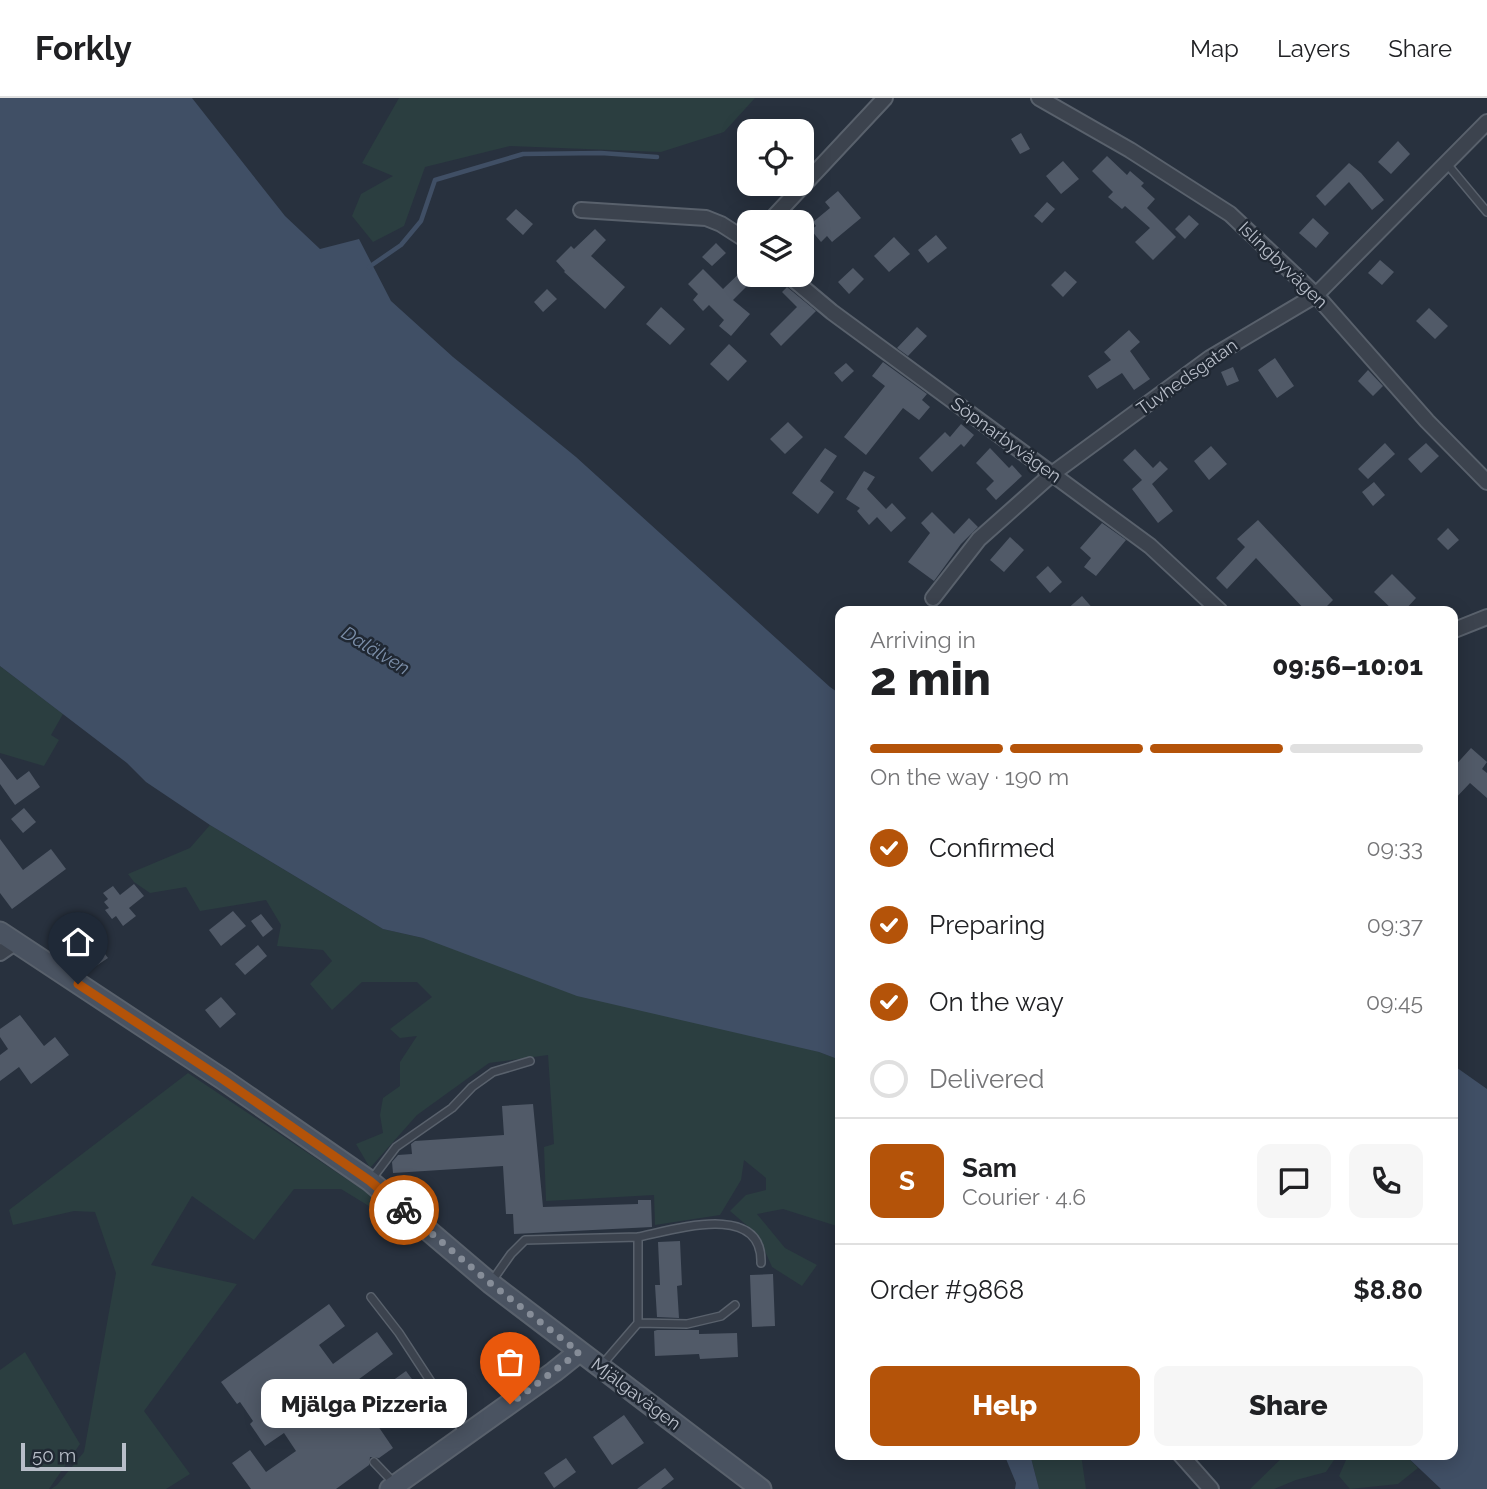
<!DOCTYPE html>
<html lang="en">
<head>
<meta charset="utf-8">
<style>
	body { margin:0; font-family:Raleway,sans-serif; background:#f6f6f6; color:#202124; height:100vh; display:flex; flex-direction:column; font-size:26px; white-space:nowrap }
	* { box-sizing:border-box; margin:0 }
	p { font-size:23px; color:#757577 }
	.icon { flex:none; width:38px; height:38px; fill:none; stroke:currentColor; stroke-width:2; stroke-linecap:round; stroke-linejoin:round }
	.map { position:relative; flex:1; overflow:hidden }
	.panel { position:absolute; left:835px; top:508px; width:623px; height:854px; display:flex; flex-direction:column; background:#fff; border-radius:14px; box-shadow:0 4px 18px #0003 }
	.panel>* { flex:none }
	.controls { position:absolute; left:737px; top:21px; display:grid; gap:14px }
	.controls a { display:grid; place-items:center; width:77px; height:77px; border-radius:14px; background:#fff; box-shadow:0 4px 18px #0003; font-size:35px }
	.scale { position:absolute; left:21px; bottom:18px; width:105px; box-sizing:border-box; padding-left:7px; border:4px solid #b8bec9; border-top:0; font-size:19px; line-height:24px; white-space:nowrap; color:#b8bec9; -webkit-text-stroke:5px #202833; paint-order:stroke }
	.pin { position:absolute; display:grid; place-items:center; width:60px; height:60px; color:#fff; margin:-72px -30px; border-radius:50% 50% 50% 0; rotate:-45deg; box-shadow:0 0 7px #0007 }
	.pin .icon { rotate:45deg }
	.courier { position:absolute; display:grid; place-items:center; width:70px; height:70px; margin:-35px; border:5px solid #b45309; border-radius:50%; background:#fff; color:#222; box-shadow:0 2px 9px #0007 }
	.bubble { position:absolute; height:49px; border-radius:14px; background:#fff; box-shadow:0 4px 18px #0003; font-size:23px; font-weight:800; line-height:49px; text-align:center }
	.head em { font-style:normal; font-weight:800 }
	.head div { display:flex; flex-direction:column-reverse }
	.head { display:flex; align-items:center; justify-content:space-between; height:119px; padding:0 35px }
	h1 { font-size:46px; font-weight:800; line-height:52px }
	.bar { display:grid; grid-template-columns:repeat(4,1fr); gap:10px 7px; align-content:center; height:84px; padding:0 35px }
	.bar i { height:9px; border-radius:5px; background:#e0e0e0 }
	.bar .selected { background:#b45309 }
	.bar p { grid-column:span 4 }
	.line { display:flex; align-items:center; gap:18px; padding:0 35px; border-top:2px solid #e0e0e0 }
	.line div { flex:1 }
	.round { display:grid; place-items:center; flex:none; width:74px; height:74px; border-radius:14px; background:#f6f6f6 }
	ol { padding:0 35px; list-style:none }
	li { display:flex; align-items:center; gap:21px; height:77px }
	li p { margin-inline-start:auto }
	li .icon { padding:7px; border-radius:50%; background:#b45309; color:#fff; stroke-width:4 }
	li:last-child { color:#757577 }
	li i { width:38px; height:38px; border:4px solid #e0e0e0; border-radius:50% }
	.cta { display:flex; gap:14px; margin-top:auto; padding:14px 35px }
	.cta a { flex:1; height:80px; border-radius:14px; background:#b45309; color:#fff; font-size:28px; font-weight:800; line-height:80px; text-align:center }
	.cta a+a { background:#f6f6f6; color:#202124 }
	header { display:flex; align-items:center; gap:42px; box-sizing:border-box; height:98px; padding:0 35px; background:#fff; border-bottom:2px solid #e0e0e0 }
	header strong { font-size:33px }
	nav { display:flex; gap:38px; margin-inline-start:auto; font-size:24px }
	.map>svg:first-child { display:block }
	.green { fill:#2b3e40 }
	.water { fill:#404f65 }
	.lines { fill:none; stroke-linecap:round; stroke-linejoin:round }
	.stream { stroke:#404f65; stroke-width:4.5 }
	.building { fill:#515a68 }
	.lane-casing { stroke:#59616c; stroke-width:10 }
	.street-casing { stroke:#59616c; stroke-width:18 }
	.secondary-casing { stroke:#59616c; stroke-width:23 }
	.lane { stroke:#3c434e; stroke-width:7 }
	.street { stroke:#3c434e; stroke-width:14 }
	.secondary { stroke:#4a5361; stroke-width:19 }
	.done { stroke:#868d98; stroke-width:7; stroke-dasharray:0 12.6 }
	.route { stroke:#b45309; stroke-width:9 }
	.labels { text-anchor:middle; stroke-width:5; stroke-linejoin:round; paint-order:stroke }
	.street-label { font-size:18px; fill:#b8bec9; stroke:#202833 }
	.water-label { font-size:19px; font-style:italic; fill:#7c8fa9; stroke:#202833 }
</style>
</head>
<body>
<header>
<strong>Forkly</strong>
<nav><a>Map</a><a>Layers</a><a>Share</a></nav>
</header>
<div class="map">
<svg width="1487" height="1391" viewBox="0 0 1487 1391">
	<rect width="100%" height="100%" fill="#28313e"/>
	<path class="green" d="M 399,0 L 755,0 L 724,34 L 661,54 L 510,48 L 425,69 L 404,128 L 373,144 L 352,118 L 361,96 L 393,78 L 362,65 Z
		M 0,568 L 63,616 L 51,637 L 59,642 L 44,668 L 0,655 Z
		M 210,727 L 383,831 L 423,840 L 819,954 L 840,962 L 840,1129 L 783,1111 L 757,1116 L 785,1150 L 817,1167 L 802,1188 L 772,1169 L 758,1137 L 730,1113 L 746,1097 L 766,1092 L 766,1080 L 744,1062 L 741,1082 L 720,1117 L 655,1127 L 654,1097 L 546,1103 L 544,1049 L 554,1046 L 548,957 L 489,965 L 417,1017 L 370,1070 L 356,1046 L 383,1035 L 380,1017 L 383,1000 L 400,988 L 400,964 L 417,938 L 400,940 L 390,931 L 432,899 L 417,884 L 362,884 L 332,912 L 310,886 L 332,863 L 323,852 L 277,848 L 281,827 L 266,802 L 200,813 L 186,789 L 150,795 L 134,784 L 128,776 L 190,750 Z
		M 188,975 L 381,1104 L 382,1116 L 341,1091 L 294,1091 L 254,1142 L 192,1098 L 151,1167 L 237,1186 L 144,1313 L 190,1376 L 166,1391 L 51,1391 L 57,1387 L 84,1354 L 116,1175 L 95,1114 L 74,1113 L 13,1127 L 9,1112 Z
		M 25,1254 L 80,1346 L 49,1391 L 0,1391 L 0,1272 Z
		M 1030,1356 L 1081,1356 L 1086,1391 L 1039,1391 Z
		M 1286,1356 L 1338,1356 L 1326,1374 L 1296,1382 L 1274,1391 L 1250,1391 Z
		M 1354,1356 L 1404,1356 L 1418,1370 L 1398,1386 L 1350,1391 L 1339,1378 L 1346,1362 Z"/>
	<path class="water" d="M 0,0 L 192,0 L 285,118 L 320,151 L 359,141 L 391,203 L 453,259 L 576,359 L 830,589 L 840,596 L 840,962 L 819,954 L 577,898 L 423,840 L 383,831 L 210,727 L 146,684 L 127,665 L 0,568 Z
		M 1453,967 L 1487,991 L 1487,1391 L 1441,1391 L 1404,1356 L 1452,1356 Z
		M 1004,1356 L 1030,1356 L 1039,1391 L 1015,1391 L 1016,1385 Z"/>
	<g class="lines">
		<path class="stream" d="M 369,169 L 401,147 L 421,123 L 435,82 L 523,56 L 601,55 L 657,59"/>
	</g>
	<path class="building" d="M 1021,35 L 1030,51 L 1020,56 L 1011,41 Z
		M 1398,43 L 1410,56 L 1391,76 L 1378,64 Z
		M 1107,58 L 1127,77 L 1130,73 L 1144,85 L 1141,88 L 1155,101 L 1147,110 L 1176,139 L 1153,162 L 1135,144 L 1150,130 L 1125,108 L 1122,111 L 1108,99 L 1113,94 L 1092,73 Z
		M 1063,63 L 1079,81 L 1061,96 L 1046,78 Z
		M 1349,65 L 1361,75 L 1384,102 L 1372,112 L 1349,84 L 1325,108 L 1316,98 Z
		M 838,93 L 861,120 L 832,144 L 827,138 L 821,144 L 811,132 L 816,128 L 813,124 L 830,110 L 825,104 Z
		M 1047,104 L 1055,111 L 1042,125 L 1034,118 Z
		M 516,111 L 533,126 L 523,137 L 506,121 Z
		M 1189,117 L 1199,126 L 1185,141 L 1175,131 Z
		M 1313,120 L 1329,135 L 1316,150 L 1299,135 Z
		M 595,131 L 606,142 L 591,158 L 625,189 L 605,211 L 564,174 L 565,173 L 556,163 L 571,148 L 574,151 Z
		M 936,137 L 947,150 L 928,165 L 918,152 Z
		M 894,139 L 910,156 L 889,174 L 874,158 Z
		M 716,145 L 726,155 L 712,168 L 702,159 Z
		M 1380,162 L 1394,174 L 1382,187 L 1368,175 Z
		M 749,166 L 749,177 L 758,177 L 733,202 L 750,216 L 731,238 L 719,228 L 724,222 L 709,207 L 703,213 L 693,202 L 698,196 L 688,186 L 703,171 L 723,191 Z
		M 853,170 L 864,181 L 849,196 L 838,184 Z
		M 1065,173 L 1077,184 L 1063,199 L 1051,187 Z
		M 787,189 L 816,213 L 781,248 L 770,236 L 797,209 L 782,194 Z
		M 547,191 L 557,201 L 543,214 L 534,204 Z
		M 661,209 L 685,231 L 670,247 L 646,226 Z
		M 1429,210 L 1448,228 L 1435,241 L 1416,223 Z
		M 917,229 L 927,238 L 908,258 L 897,250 Z
		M 1129,232 L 1140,244 L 1130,253 L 1150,281 L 1134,292 L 1122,275 L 1097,291 L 1088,278 L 1111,262 L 1104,254 Z
		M 729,246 L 747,263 L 728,283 L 710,266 Z
		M 1275,260 L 1294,288 L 1277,300 L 1258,272 Z
		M 883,264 L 927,296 L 922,302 L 930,309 L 919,322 L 903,310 L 866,357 L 844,339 L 885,288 L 872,278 Z
		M 846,265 L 854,273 L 842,284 L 834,275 Z
		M 1233,269 L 1239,283 L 1227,288 L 1221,274 Z
		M 1368,272 L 1383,288 L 1373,298 L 1358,283 Z
		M 788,324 L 803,339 L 785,356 L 770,341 Z
		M 961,326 L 974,337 L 964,349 L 961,346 L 932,374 L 919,360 L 945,334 L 950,339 Z
		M 1385,345 L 1395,356 L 1368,381 L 1358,371 Z
		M 1426,345 L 1439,358 L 1421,375 L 1408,361 Z
		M 1211,348 L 1227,366 L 1209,382 L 1194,363 Z
		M 825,350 L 837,358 L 820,383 L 834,394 L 818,416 L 792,395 Z
		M 990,350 L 1009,370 L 1012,367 L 1022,378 L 996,402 L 986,391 L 994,383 L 976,365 Z
		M 1135,351 L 1153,370 L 1160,363 L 1168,371 L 1152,386 L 1173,413 L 1158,425 L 1132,391 L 1142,382 L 1123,362 Z
		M 864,373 L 875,379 L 867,391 L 886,411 L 892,405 L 906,420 L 891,434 L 877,419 L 869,427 L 857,413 L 860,410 L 846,401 Z
		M 1374,384 L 1385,397 L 1373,408 L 1362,394 Z
		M 932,414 L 954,436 L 969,420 L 978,429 L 961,446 L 934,483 L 908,464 L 930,435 L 921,425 Z
		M 1258,422 L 1333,502 L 1322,513 L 1306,513 L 1256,460 L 1227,491 L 1216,480 L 1245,449 L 1237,441 Z
		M 1102,425 L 1126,442 L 1096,478 L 1084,469 L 1091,460 L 1080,450 Z
		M 1448,430 L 1459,442 L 1448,452 L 1437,441 Z
		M 1010,439 L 1024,452 L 1004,474 L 990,462 Z
		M 1048,468 L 1062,484 L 1050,495 L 1036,479 Z
		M 1392,476 L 1416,500 L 1404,513 L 1394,513 L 1374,494 Z
		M 1082,498 L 1095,513 L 1065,513 Z
		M 1471,650 L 1487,664 L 1482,671 L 1487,675 L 1487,700 L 1470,685 L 1452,704 L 1452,671 Z
		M 0,660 L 17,682 L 29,673 L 40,689 L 15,707 L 0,686 Z
		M 24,710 L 36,724 L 23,735 L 11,721 Z
		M 0,741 L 23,772 L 51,751 L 66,771 L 12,811 L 0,795 Z
		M 134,786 L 144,798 L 129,810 L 136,818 L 123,828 L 116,818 L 112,821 L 105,812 L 109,810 L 104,804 L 108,801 L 103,795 L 113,788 L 120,797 Z
		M 233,813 L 246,828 L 221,848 L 209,832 Z
		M 261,816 L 273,831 L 263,839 L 251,823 Z
		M 258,847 L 267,858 L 245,877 L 235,866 Z
		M 99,848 L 108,860 L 90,872 L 82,861 Z
		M 221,899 L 236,916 L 220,930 L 205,912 Z
		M 20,917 L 44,948 L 55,939 L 69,957 L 31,986 L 19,969 L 0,983 L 0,957 L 8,951 L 0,939 L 0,931 Z
		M 533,1006 L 543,1109 L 638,1106 L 638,1102 L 651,1102 L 652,1129 L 514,1136 L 513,1116 L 506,1116 L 503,1068 L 393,1075 L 392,1064 L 398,1057 L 412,1056 L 411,1046 L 415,1043 L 504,1037 L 502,1008 Z
		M 680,1143 L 682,1187 L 677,1188 L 679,1220 L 657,1219 L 655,1187 L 660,1187 L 658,1144 Z
		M 773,1176 L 775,1228 L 752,1229 L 750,1177 Z
		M 329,1206 L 345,1228 L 319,1247 L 333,1266 L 377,1234 L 393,1256 L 351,1287 L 363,1304 L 406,1273 L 423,1296 L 378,1328 L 393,1350 L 379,1360 L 370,1359 L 369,1367 L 336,1391 L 251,1391 L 232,1365 L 250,1352 L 266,1374 L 296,1353 L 284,1335 L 265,1348 L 250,1326 L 253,1323 L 240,1304 L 237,1306 L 221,1284 Z
		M 657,1232 L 699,1232 L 699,1236 L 737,1235 L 738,1259 L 700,1261 L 699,1256 L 655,1258 L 654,1233 Z
		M 624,1317 L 644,1345 L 612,1367 L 593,1339 Z
		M 566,1360 L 576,1374 L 554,1390 L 544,1375 Z
		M 665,1370 L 674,1381 L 661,1391 L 637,1391 Z"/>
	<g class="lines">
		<g class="lane-casing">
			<path id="lane" d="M 1447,66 L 1487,114
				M 371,1082 L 396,1049 L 452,1010 L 472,989 L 493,974 L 530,963
				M 638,1139 C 673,1132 763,1103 761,1165
				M 492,1183 L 511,1156 L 525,1142 L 638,1139 L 638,1225
				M 371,1199 L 399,1235 L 465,1336
				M 601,1268 L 638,1225 L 687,1226 L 721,1218 L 735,1207
				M 374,1364 L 395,1386"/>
		</g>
		<g class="street-casing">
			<path id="street" d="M 1039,0 L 1130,52 L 1230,116 L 1316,197 L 1427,323 L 1487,384
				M 581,112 L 706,120 L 721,126 L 749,144
				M 769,124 L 885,0
				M 788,177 L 832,214 L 1150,448 L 1220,513
				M 933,500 L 979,441 L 1052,376 L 1210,260 L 1316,197 L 1487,24
				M 1452,533 L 1487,519
				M 0,855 L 16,844
				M 1180,1356 L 1211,1391"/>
		</g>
		<g class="secondary-casing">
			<path id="secondary" d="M 0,834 L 224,982 L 370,1083 L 490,1185 L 761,1391
				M 390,1391 L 554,1274 L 579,1254"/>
		</g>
		<use href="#lane" class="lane"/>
		<use href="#street" class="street"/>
		<use href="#secondary" class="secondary"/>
	</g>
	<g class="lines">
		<path class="done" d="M 404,1112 L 490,1185 L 579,1254 L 510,1306"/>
		<path class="route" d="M 78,886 L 224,982 L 370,1083 L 404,1112"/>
	</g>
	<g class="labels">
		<g class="street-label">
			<text transform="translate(1283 167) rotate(44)" y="6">Islingbyvägen</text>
			<text transform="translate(1187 279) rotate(-35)" y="6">Tuvhedsgatan</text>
			<text transform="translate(1006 342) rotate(36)" y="6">Söpnarbyvägen</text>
			<text transform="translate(636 1296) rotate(37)" y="6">Mjälgavägen</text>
		</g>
		<g class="water-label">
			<text transform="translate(376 552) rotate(31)" y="7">Dalälven</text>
		</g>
	</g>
</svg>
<div class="controls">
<a><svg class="icon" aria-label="locate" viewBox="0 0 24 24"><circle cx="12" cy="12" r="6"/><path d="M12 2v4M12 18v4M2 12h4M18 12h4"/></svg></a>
<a><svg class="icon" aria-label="layers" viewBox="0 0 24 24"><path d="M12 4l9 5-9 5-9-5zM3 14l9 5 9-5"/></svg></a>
</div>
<div class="scale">50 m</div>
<div class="pin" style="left:510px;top:1306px;background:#ea580c"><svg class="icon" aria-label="bag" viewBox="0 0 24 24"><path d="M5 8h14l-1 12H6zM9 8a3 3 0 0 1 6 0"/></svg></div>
<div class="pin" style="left:78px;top:886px;background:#1f2937"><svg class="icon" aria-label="home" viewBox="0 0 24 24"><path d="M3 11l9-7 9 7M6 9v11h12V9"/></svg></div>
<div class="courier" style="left:404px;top:1112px"><svg class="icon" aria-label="bike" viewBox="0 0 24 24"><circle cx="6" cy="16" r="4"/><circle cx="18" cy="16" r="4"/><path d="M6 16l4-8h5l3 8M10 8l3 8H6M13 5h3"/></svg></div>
<div class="bubble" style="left:261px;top:1281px;width:206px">Mjälga Pizzeria</div>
<section class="panel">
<div class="head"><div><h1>2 min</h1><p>Arriving in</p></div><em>09:56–10:01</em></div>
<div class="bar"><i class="selected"></i><i class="selected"></i><i class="selected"></i><i></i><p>On the way · 190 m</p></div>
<ol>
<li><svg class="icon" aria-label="check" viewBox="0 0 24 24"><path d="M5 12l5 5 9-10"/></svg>Confirmed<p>09:33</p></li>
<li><svg class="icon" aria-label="check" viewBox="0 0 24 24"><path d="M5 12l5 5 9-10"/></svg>Preparing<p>09:37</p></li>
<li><svg class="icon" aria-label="check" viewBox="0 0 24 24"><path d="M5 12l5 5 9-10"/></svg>On the way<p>09:45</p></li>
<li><i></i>Delivered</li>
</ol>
<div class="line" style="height:126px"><b class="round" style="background:#b45309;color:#fff">S</b><div><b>Sam</b><p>Courier · 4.6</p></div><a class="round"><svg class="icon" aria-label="chat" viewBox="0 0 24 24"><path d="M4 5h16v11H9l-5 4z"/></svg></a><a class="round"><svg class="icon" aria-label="phone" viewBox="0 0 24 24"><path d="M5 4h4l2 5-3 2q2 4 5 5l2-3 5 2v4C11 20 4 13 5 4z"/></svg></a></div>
<div class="line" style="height:91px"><div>Order #9868</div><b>$8.80</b></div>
<div class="cta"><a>Help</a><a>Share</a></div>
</section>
</div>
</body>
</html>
